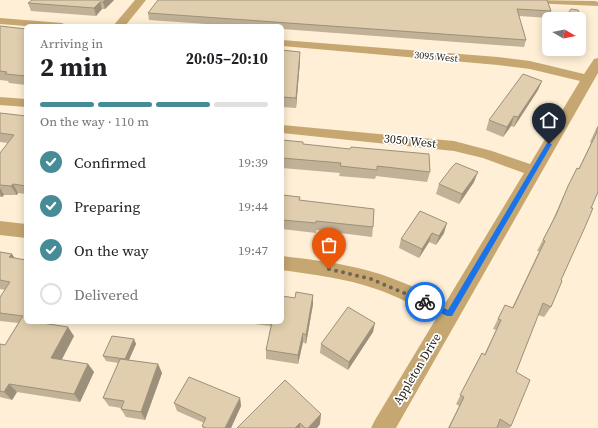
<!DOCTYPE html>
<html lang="en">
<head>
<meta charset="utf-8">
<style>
	body { margin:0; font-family:"Source Serif 4",serif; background:#f2f2f2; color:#202124; height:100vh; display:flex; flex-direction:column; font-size:15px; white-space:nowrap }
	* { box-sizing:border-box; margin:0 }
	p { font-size:13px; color:#757577 }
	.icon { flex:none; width:22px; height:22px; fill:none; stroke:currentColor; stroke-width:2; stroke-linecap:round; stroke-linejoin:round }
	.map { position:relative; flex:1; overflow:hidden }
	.details { position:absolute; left:24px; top:24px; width:260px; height:300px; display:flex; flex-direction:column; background:#fff; border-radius:6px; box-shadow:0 2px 10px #0003 }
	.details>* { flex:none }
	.needle { width:26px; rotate:99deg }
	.buttons { position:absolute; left:542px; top:12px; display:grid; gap:8px }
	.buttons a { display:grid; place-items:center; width:44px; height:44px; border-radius:6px; background:#fff; box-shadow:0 2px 10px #0003; font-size:20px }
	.pin { position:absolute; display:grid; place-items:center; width:34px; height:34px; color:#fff; margin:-41px -17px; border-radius:50% 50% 50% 0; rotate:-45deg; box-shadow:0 0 4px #0007 }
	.pin .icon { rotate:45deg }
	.courier { position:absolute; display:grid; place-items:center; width:40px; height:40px; margin:-20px; border:3px solid #1a73e8; border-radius:50%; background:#fff; color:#222; box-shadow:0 1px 5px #0007 }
	.headline em { font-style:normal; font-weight:700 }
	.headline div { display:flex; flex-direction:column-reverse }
	.headline { display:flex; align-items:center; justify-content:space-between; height:68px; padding:0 16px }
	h1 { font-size:26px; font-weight:700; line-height:30px }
	.bar { display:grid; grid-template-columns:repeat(4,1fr); gap:6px 4px; align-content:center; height:48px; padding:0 16px }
	.bar i { height:5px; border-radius:3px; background:#e0e0e0 }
	.bar .selected { background:#468c97 }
	.bar p { grid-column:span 4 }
	ol { padding:0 16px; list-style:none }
	li { display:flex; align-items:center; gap:12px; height:44px }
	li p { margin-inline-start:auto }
	li .icon { padding:4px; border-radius:50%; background:#468c97; color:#fff; stroke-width:4 }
	li:last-child { color:#757577 }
	li i { width:22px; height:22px; border:2px solid #e0e0e0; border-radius:50% }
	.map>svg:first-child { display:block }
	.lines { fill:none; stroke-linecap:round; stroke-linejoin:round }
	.street { fill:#c6a771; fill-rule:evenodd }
	.wall { fill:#c1b196 }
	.shaded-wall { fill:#9d907a }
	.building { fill:#e0ceae; stroke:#9d907a }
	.route { fill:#1a73e8 }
	.done { stroke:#6f6555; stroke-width:4; stroke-dasharray:0 7.2 }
	.labels { text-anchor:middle; stroke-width:3.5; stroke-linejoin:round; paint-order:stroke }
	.far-street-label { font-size:10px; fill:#221b0f; stroke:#fff }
	.street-label { font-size:12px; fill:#221b0f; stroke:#fff }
</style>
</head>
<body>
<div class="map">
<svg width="598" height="428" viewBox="0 0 598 428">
	<rect width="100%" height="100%" fill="#feefd6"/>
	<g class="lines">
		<path class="street" d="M 135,0 L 146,0 L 125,26 L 113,26 Z
			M 525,0 L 595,1 L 598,2 L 598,6 L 530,3 Z
			M 0,18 L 62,23 L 68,26 L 26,26 L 0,24 Z
			M 282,40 L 498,57 L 530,61 L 584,74 L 594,59 L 598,58 L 598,73 L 396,428 L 371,428 L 375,420 L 437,317 C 417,307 397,296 376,289 C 345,278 314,275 282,270 L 282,256 C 307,259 333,262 358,268 C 389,275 417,288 446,302 L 524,173 L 483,158 L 454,151 L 282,133 L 282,125 L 454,141 L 492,151 L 530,164 L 580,81 L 530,69 L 498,65 L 282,46 Z
			M 0,97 L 26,99 L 26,107 L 0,105 Z
			M 0,221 L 26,224 L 26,238 L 0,235 Z"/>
	</g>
	<path class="wall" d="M 114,0 L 105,9 L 102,9 L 96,16 L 31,11 L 28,3 Z
		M 547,0 L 551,11 L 549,18 L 519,16 L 526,40 L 524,47 L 282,29 L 282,26 L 235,26 L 149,20 L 148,13 Z
		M 0,26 L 26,29 L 26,85 L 9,83 L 8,81 L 0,80 Z
		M 549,39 L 549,49 L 563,49 L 559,55 L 544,51 L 547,42 Z
		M 282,50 L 300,61 L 296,108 L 282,107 Z
		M 542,81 L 538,90 L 514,127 L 511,126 L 503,137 L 486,130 L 489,120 Z
		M 0,113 L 26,116 L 26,194 L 18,193 L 17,195 L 4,195 L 2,197 L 0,197 L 0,153 L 8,143 L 0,142 Z
		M 598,125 L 598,192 L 561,280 L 551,307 L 544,317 L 538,315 L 516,372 L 511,426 L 510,428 L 448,428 L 459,406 L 456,404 L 482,353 L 484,355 L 496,330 L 493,329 L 505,305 L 512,308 L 534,262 L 539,251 L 537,251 L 550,226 L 563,197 L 577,168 L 579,168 L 591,143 L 590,142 Z
		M 282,140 L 303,144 L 430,172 L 427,182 L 376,176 L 375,179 L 339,176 L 340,173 L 282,168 Z
		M 474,182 L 459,204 L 436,194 L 439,184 Z
		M 282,195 L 300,200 L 373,227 L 372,237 L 316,230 L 316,233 L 282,229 Z
		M 420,211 L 444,233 L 436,245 L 429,242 L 419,258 L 399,248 L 401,239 Z
		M 0,252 L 12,254 L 14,258 L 26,322 L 54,322 L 52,324 L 74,336 L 61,360 L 88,364 L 94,372 L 80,402 L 17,392 L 12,400 L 0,397 L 0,344 L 5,345 L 18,323 L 0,321 L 0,297 L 5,290 L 0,289 Z
		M 313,295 L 313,304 L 306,344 L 303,342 L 298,364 L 266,359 L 266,350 L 271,326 L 238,322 L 282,322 L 295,298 Z
		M 373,332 L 348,370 L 320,353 L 321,344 Z
		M 134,339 L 136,344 L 129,360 L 158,364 L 162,373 L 145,420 L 126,417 L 121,409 L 121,408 L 109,406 L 103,398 L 118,363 L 106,361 L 103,356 Z
		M 285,380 L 320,424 L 317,428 L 237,428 Z
		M 240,398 L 241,406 L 231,428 L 203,428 L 202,426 L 204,423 L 177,411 L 174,403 Z"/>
	<path class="shaded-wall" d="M 105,0 L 114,0 L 105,9 L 103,2 Z
		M 100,2 L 102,9 L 96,16 L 94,8 Z
		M 584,22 L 581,31 L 579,34 L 579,31 Z
		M 562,49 L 563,49 L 559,55 Z
		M 300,52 L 300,61 L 296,108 L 296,98 Z
		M 542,81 L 538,90 L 514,127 L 518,117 Z
		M 514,116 L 511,126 L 503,137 L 507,127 Z
		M 478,172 L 474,182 L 459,204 L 462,194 Z
		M 13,184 L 18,193 L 17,195 L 11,186 Z
		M 0,188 L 4,195 L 2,197 L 0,194 Z
		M 447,223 L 444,233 L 436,245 L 439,236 Z
		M 432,233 L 429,242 L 419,258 L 422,249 Z
		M 12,254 L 18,263 L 9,257 Z
		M 313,295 L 313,304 L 306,344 L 306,335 Z
		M 43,322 L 54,322 L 49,332 L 42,323 Z
		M 375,323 L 373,332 L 348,370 L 349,362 Z
		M 68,327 L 74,336 L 58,367 L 51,358 Z
		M 303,333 L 303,342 L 298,364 L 298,355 Z
		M 134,339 L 136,344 L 127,364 L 125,359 Z
		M 88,364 L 94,372 L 80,402 L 74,394 Z
		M 158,364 L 162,373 L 145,420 L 141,412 Z
		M 9,384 L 17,392 L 12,400 L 4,392 Z
		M 240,398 L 241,406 L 231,428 L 225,428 Z
		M 321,414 L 320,424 L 317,428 L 308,428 Z
		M 300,423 L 300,428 L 295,428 Z"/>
	<path class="building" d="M 32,0 L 105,0 L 103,2 L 100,2 L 94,8 L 28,3 Z
		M 158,0 L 547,0 L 551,11 L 517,9 L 526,40 L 148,13 Z
		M 571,9 L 578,10 L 584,22 L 579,31 L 579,19 L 564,19 Z
		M 0,26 L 26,29 L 26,76 L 5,74 L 7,72 L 0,71 Z
		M 282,50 L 300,52 L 296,98 L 282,97 Z
		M 523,74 L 542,81 L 518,117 L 514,116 L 507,127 L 489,120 Z
		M 0,113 L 26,116 L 26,186 L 13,184 L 11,186 L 0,185 L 0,153 L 14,135 L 0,133 Z
		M 598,127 L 598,192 L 591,208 L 593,208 L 585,227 L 561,280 L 562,281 L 551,307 L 543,303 L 516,372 L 530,380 L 511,426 L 500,419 L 497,428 L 449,428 L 464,397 L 460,395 L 482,353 L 485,355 L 501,320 L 498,319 L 505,305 L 513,308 L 540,251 L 545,241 L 543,240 L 556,215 L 568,186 L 577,168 L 579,169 L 597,132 L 596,131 Z
		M 282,140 L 303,142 L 303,144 L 350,149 L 351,147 L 429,154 L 430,172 L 377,166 L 377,170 L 340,166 L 341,163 L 282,158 Z
		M 456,163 L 478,172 L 462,194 L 439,184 L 452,167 Z
		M 282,195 L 300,197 L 299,200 L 374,209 L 373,227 L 316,221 L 316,223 L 282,220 Z
		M 420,211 L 447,223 L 439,236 L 432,233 L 422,249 L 401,239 Z
		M 0,252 L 12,254 L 9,257 L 26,260 L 26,322 L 43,322 L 42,323 L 68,327 L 51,358 L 88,364 L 74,394 L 9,384 L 4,392 L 0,391 L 0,344 L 5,345 L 23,316 L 0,313 L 0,297 L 10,282 L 0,280 Z
		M 296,292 L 313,295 L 306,335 L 303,333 L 298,355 L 266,350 L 272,322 L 282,322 L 282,296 L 295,298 Z
		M 348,307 L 375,323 L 349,362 L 321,344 Z
		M 112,336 L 134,339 L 125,359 L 103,356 Z
		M 120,359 L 158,364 L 141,412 L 121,409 L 124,401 L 103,398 Z
		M 189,377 L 240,398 L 225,428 L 206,428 L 202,426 L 206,418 L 174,403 Z
		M 285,380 L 321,414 L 308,428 L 305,428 L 300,423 L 295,428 L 237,428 Z"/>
	<path class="route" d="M 547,143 L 552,144 L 452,316 L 447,316 L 423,304 L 423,300 L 425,299 L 448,310 Z"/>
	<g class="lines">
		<path class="done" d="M 329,269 L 371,279 L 425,302"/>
	</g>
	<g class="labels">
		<g class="far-street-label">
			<text transform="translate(436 56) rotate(5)" y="4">3095 West</text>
		</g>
		<g class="street-label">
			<text transform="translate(410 141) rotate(6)" y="4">3050 West</text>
			<text transform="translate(417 369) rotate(-59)" y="4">Appleton Drive</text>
		</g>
	</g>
</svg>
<div class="buttons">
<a><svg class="needle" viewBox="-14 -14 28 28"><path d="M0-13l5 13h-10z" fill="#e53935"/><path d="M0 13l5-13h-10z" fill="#757577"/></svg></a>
</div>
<div class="pin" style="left:329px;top:269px;background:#ea580c"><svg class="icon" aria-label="bag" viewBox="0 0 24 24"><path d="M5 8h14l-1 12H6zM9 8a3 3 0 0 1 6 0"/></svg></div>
<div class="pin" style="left:549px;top:144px;background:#1f2937"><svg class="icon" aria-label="home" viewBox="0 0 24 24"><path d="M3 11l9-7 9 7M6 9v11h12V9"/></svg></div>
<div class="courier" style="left:425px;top:302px"><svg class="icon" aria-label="bike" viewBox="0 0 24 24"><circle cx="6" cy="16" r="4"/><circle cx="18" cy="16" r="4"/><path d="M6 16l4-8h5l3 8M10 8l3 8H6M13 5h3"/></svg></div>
<section class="details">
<div class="headline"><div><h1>2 min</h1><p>Arriving in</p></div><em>20:05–20:10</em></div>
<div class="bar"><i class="selected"></i><i class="selected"></i><i class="selected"></i><i></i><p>On the way · 110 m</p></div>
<ol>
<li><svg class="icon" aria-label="check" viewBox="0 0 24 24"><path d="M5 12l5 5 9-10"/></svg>Confirmed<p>19:39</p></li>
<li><svg class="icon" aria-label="check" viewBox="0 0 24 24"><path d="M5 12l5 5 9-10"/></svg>Preparing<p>19:44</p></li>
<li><svg class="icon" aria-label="check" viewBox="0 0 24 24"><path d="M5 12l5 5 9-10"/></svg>On the way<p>19:47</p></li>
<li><i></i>Delivered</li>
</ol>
</section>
</div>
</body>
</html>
